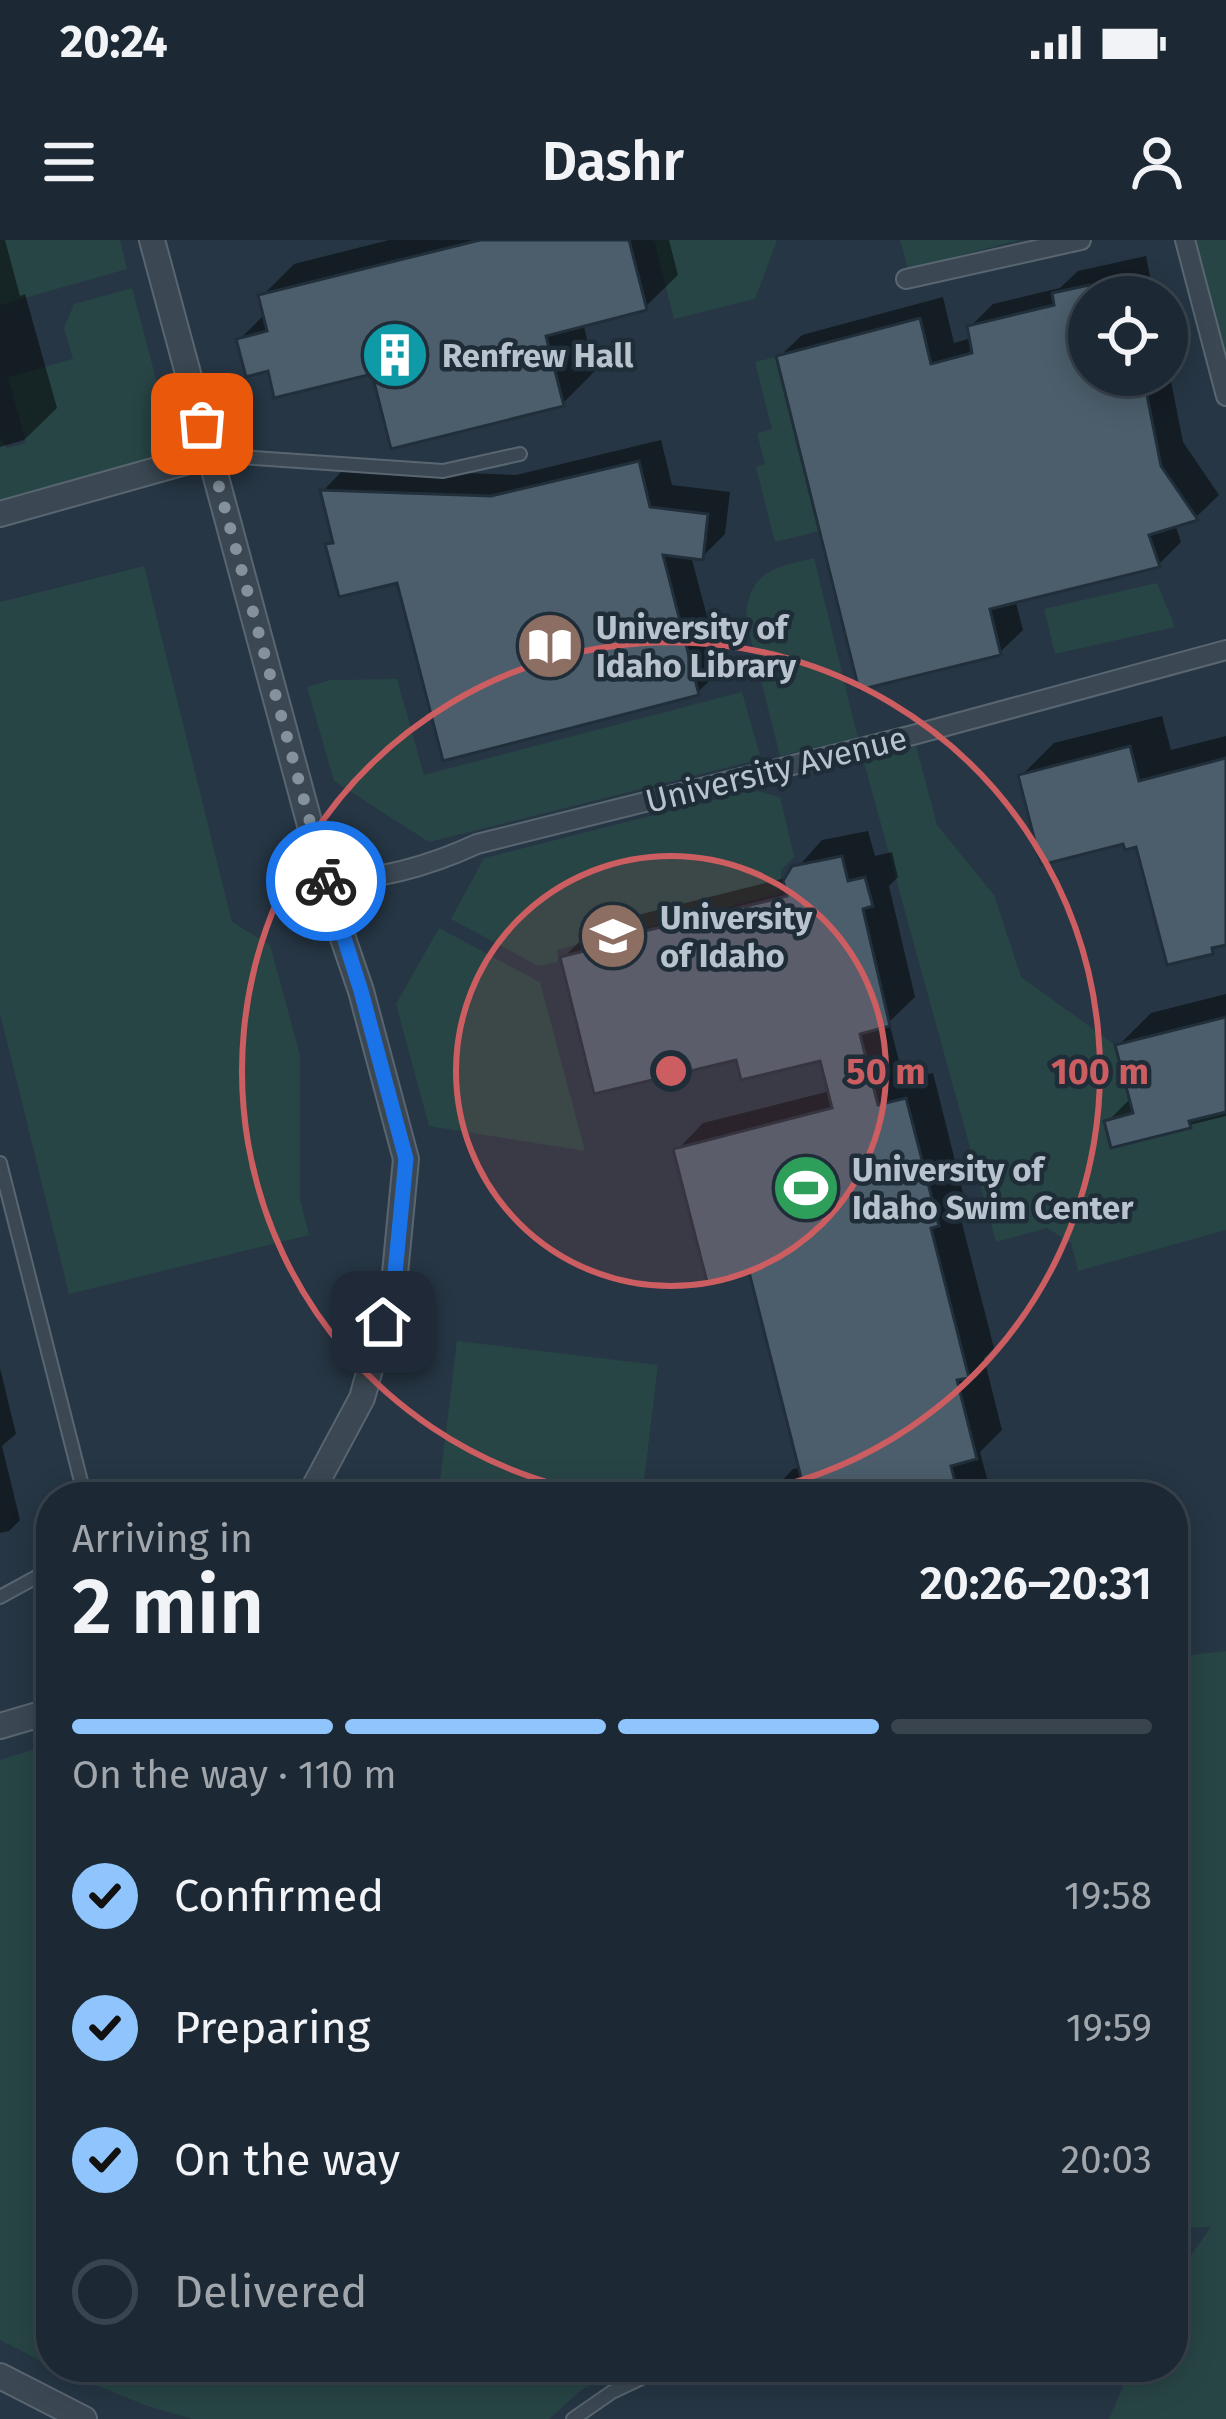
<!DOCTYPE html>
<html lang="en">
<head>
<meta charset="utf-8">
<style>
	body { margin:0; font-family:"Fira Sans",sans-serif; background:#25303b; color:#f1f3f6; height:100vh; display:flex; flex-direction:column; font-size:45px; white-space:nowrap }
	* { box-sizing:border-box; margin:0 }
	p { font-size:39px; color:#a0a6ac }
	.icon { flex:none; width:66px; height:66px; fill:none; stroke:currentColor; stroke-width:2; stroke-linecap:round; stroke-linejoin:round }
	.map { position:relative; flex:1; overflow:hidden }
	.details { position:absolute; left:36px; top:1242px; width:1152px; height:900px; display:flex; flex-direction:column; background:#1c2833; border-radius:48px; box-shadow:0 6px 30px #0003,0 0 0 3px #3a444e }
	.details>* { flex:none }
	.tools { position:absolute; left:1068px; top:36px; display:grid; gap:24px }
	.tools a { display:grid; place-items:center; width:120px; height:120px; border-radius:50%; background:#1c2833; box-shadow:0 6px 30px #0003,0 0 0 3px #3a444e; font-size:60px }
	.pin { position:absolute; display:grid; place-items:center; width:102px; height:102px; color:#fff; margin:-51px; border-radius:24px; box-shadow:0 6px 18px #0006 }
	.courier { position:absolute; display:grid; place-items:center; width:120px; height:120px; margin:-60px; border:9px solid #1a73e8; border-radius:50%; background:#fff; color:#222; box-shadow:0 3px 15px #0007 }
	.head em { font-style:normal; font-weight:600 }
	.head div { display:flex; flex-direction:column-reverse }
	.head { display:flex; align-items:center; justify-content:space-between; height:204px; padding:0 36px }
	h1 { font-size:78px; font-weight:600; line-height:90px }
	.bar { display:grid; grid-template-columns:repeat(4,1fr); gap:18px 12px; align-content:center; height:144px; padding:0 36px }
	.bar i { height:15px; border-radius:9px; background:#3a444e }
	.bar .selected { background:#8fc5fc }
	.bar p { grid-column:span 4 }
	ol { padding:0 36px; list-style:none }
	li { display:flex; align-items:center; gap:36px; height:132px }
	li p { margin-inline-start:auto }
	li .icon { padding:12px; border-radius:50%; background:#8fc5fc; color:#111; stroke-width:4 }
	li:last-child { color:#a0a6ac }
	li i { width:66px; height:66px; border:6px solid #3a444e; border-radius:50% }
	.status { display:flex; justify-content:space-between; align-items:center; height:84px; padding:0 60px; background:#1c2833; direction:ltr }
	.status svg { height:33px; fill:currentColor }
	header { display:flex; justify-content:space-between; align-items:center; height:156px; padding:0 36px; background:#1c2833; font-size:54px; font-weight:600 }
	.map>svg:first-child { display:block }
	.green { fill:#284545 }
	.shadow { fill:#0007 }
	.building { fill:#4c5e6c; stroke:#212f3b; stroke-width:3 }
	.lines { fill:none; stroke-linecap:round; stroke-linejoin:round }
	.service-casing { stroke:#596671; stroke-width:16 }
	.pedestrian-casing { stroke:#596671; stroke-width:22 }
	.minor-casing { stroke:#596671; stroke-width:28 }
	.service { stroke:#3b4853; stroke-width:12 }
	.pedestrian { stroke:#3b4853; stroke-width:18 }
	.minor { stroke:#3b4853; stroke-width:24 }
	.done { stroke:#85929d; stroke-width:12; stroke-dasharray:0 21.6 }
	.route { stroke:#1a73e8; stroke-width:15 }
	.ring { fill:none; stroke:#cc5e62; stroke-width:6 }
	.labels { text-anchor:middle; stroke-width:9; stroke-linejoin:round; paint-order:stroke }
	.poi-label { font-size:33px; font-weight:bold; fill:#b8c3cd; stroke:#1f2d39; text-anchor:start }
	.street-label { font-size:33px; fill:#b8c3cd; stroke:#1f2d39 }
	.centre { fill:#cc5e62; stroke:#1f2d39; stroke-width:6 }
	.ring-label { font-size:36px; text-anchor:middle; font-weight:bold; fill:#cc5e62; stroke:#1f2d39; stroke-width:9; stroke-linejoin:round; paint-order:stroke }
</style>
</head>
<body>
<div class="status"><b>20:24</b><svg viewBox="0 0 49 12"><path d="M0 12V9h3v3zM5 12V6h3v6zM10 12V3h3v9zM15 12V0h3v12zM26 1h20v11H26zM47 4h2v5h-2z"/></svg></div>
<header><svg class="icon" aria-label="menu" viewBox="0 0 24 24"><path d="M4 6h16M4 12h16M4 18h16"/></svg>Dashr<svg class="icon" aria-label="person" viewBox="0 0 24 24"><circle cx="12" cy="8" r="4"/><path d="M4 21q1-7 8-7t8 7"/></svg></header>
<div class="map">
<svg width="1226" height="2179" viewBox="0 0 1226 2179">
	<rect width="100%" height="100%" fill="#263644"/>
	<path class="green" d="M 0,0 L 120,0 L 127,29 L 0,65 Z
		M 654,0 L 777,0 L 755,59 L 674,79 Z
		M 900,0 L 1019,0 L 908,29 Z
		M 1185,0 L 1226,0 L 1226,156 Z
		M 132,48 L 172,200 L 168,213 L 154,220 L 0,263 L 0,197 L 7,208 L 26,203 L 8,137 L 73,119 L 64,88 L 74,64 Z
		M 776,117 L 820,291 L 775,302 L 756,227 L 765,224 L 757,193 L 772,189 L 755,122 Z
		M 814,318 L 858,498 L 780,516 L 746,380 C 748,331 773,328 814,318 Z
		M 144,326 L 232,682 L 270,705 L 300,815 L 300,959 L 309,995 L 69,1054 L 0,773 L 0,362 Z
		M 1157,343 L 1175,387 L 1055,414 L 1044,369 Z
		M 397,439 L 424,535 L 742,452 L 761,519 L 429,602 L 334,541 L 307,447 L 331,440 Z
		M 916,506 L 937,585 L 994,655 L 1021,737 L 1115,805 L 1133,873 L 1104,881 L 1111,907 L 1190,888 L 1189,881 L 1226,872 L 1226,990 L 1078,1031 L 1071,1003 L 1047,988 L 996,1002 L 863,519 Z
		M 753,550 L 780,557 L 794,617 L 781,630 L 781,653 L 557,710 L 558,722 L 538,726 L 451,679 L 484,618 Z
		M 439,688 L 540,742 L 585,911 L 429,886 L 396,764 Z
		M 457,1101 L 658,1125 L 642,1257 L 438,1257 Z
		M 1226,1411 L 1226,2179 L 1109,2179 L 1131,2127 L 1173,2127 L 1173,2040 L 1211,1987 L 1173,1988 L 1173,1417 Z
		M 51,1504 L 51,2126 L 0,2100 L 0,1520 Z
		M 52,2127 L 618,2127 L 580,2151 L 549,2179 L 193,2179 L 147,2166 Z"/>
	<path class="shadow" d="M 0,0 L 5,0 L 20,56 L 25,54 L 57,168 L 24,200 L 0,207 Z
		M 389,0 L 669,0 L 678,35 L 645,67 L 583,83 L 595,131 L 562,164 L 374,130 L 270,128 L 239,100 L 266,73 L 262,56 L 294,24 Z
		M 1146,16 L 1154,57 L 1089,57 L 1089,135 L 1167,135 L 1167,121 L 1183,202 L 1219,255 L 1196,277 L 1175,284 L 1181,302 L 1158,325 L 1015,359 L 1023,390 L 1000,412 L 779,117 L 802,95 L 943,57 L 954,103 L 972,98 L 970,87 L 993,64 L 1060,48 L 1078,31 Z
		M 661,200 L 672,245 L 730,252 L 725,294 L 702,317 L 691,316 L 721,429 L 698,452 L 399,339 L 328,305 L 335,299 L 323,251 L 345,228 L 516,235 Z
		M 1162,476 L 1171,510 L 1226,496 L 1226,702 L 1212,711 L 1138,603 L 1021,536 L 1054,503 Z
		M 868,591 L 875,616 L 892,612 L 898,637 L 889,646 L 915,757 L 889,782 L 904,840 L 933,833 L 964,957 L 957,964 L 994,1108 L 984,1118 L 1002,1190 L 980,1212 L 992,1257 L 767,1257 L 793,1229 L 802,1227 L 751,1028 L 677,910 L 703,883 L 830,851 L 822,817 L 738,816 L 563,718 L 590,691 L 616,685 L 622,679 L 789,637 L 822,600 Z
		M 1226,754 L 1226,876 L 1113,904 L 1107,882 L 1132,857 L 1118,806 L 1151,773 Z
		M 0,1128 L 16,1194 L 2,1206 L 20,1280 L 9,1291 L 0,1293 Z"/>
	<path class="building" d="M 480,0 L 629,0 L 647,70 L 546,96 L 564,166 L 391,209 L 372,134 L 274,158 L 268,131 L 246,137 L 236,99 L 267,91 L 258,55 Z
		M 1089,45 L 1089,135 L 1143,135 L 1161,226 L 1198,280 L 1149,295 L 1160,327 L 990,369 L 1001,415 L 859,450 L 776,116 L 920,78 L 931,124 L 972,113 L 967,86 L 1054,65 L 1052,53 Z
		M 639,221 L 650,267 L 708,274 L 703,320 L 663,315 L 699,455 L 443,521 L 397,343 L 339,357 L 325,304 L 333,303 L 320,250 L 491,256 Z
		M 1130,506 L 1139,541 L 1226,518 L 1226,705 L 1212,708 L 1213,714 L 1167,725 L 1136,607 L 1125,610 L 1123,604 L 1041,625 L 1018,535 Z
		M 842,616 L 848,641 L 865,637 L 873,666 L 863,669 L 890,786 L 860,794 L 878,865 L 906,858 L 939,986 L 931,988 L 969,1138 L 957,1140 L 977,1219 L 951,1226 L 959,1257 L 806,1257 L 749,1032 L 707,1042 L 673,909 L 832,868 L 820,821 L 741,840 L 736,820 L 594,854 L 560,717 L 593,709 L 592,704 L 787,656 L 783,641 L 792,626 Z
		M 1226,777 L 1226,872 L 1189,881 L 1191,888 L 1111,908 L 1104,881 L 1133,873 L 1115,805 Z"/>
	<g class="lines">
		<g class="service-casing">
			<path id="service" d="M 211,215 L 443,231 L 520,214
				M 0,923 L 85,1257
				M 0,1357 L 51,1329
				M 834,2127 L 910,2135 L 929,2127
				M 573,2179 L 612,2152 L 665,2127"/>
		</g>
		<g class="pedestrian-casing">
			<path id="pedestrian" d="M 1185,0 L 1226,156
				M 906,39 L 1081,0
				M 325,640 C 378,641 429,626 477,604 L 913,495 L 1226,410"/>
		</g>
		<g class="minor-casing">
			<path id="minor" d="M 152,0 L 331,663 L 361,751 L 406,919 L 394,1044 L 362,1158 L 309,1257
				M 0,274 L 210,215
				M 0,1486 L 51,1471
				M 0,2136 L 84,2179"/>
		</g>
		<use href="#service" class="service"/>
		<use href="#pedestrian" class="pedestrian"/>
		<use href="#minor" class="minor"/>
	</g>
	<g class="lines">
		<path class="done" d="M 202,184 L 326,641"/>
		<path class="route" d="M 326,641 L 361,751 L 406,919 L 394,1044 L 383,1082"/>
	</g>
	<circle cx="671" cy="831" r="215" fill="#cc5e62" fill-opacity=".12"/>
	<g class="ring">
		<circle cx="671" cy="831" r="215"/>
		<path d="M619 1257A429 429 0 1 1 723 1257"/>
	</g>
	<defs>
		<g id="building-disc" transform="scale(3.45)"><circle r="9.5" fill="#0f9aa8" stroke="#1f2d39"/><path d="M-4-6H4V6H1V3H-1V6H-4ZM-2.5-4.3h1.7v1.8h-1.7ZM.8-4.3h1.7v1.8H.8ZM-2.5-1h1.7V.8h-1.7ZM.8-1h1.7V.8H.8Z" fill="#fff"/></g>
		<g id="library-disc" transform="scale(3.45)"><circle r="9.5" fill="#8d6e63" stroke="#1f2d39"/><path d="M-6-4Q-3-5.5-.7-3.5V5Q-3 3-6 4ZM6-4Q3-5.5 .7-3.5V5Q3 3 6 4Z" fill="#fff"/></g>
		<g id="university-disc" transform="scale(3.45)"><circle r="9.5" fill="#8d6e63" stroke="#1f2d39"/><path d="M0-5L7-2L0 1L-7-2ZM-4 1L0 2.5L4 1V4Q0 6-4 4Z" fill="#fff"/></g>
		<g id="stadium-disc" transform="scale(3.45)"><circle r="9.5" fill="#2e9e5b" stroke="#1f2d39"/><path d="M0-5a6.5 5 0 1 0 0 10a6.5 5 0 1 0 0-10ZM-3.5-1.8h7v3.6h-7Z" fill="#fff"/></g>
	</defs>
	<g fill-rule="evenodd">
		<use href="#building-disc" x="395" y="115"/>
		<use href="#library-disc" x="550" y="406"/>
		<use href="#university-disc" x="613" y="696"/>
		<use href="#stadium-disc" x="806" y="948"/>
	</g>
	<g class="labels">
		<g class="poi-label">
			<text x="442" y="127">Renfrew Hall</text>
			<text x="596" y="399">University of<tspan x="596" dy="38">Idaho Library</tspan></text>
			<text x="660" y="689">University<tspan x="660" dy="38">of Idaho</tspan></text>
			<text x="852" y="941">University of<tspan x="852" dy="38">Idaho Swim Center</tspan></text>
		</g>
		<g class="street-label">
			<text transform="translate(776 529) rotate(-14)" y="12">University Avenue</text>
		</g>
	</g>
	<circle cx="671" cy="831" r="18" class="centre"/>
	<g class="ring-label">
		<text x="886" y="844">50 m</text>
		<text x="1100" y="844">100 m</text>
	</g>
</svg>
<div class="tools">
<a><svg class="icon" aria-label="locate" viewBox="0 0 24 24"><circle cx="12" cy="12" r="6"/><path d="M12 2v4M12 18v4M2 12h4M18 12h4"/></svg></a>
</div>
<div class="pin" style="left:202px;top:184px;background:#ea580c"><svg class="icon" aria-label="bag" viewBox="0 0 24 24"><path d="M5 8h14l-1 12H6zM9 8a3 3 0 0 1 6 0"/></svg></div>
<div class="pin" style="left:383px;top:1082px;background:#1f2937"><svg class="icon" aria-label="home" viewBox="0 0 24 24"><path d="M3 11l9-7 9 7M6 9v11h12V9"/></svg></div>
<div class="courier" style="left:326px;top:641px"><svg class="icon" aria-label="bike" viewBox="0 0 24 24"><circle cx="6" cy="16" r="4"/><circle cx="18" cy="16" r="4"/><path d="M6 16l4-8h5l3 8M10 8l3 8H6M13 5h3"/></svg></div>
<section class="details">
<div class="head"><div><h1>2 min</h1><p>Arriving in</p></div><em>20:26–20:31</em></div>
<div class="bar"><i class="selected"></i><i class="selected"></i><i class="selected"></i><i></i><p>On the way · 110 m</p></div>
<ol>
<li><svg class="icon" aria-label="check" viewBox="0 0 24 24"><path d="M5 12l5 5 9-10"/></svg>Confirmed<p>19:58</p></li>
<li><svg class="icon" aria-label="check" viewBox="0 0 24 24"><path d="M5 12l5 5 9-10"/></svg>Preparing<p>19:59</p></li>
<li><svg class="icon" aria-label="check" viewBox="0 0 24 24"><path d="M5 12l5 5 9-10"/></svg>On the way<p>20:03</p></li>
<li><i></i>Delivered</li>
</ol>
</section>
</div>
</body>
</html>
